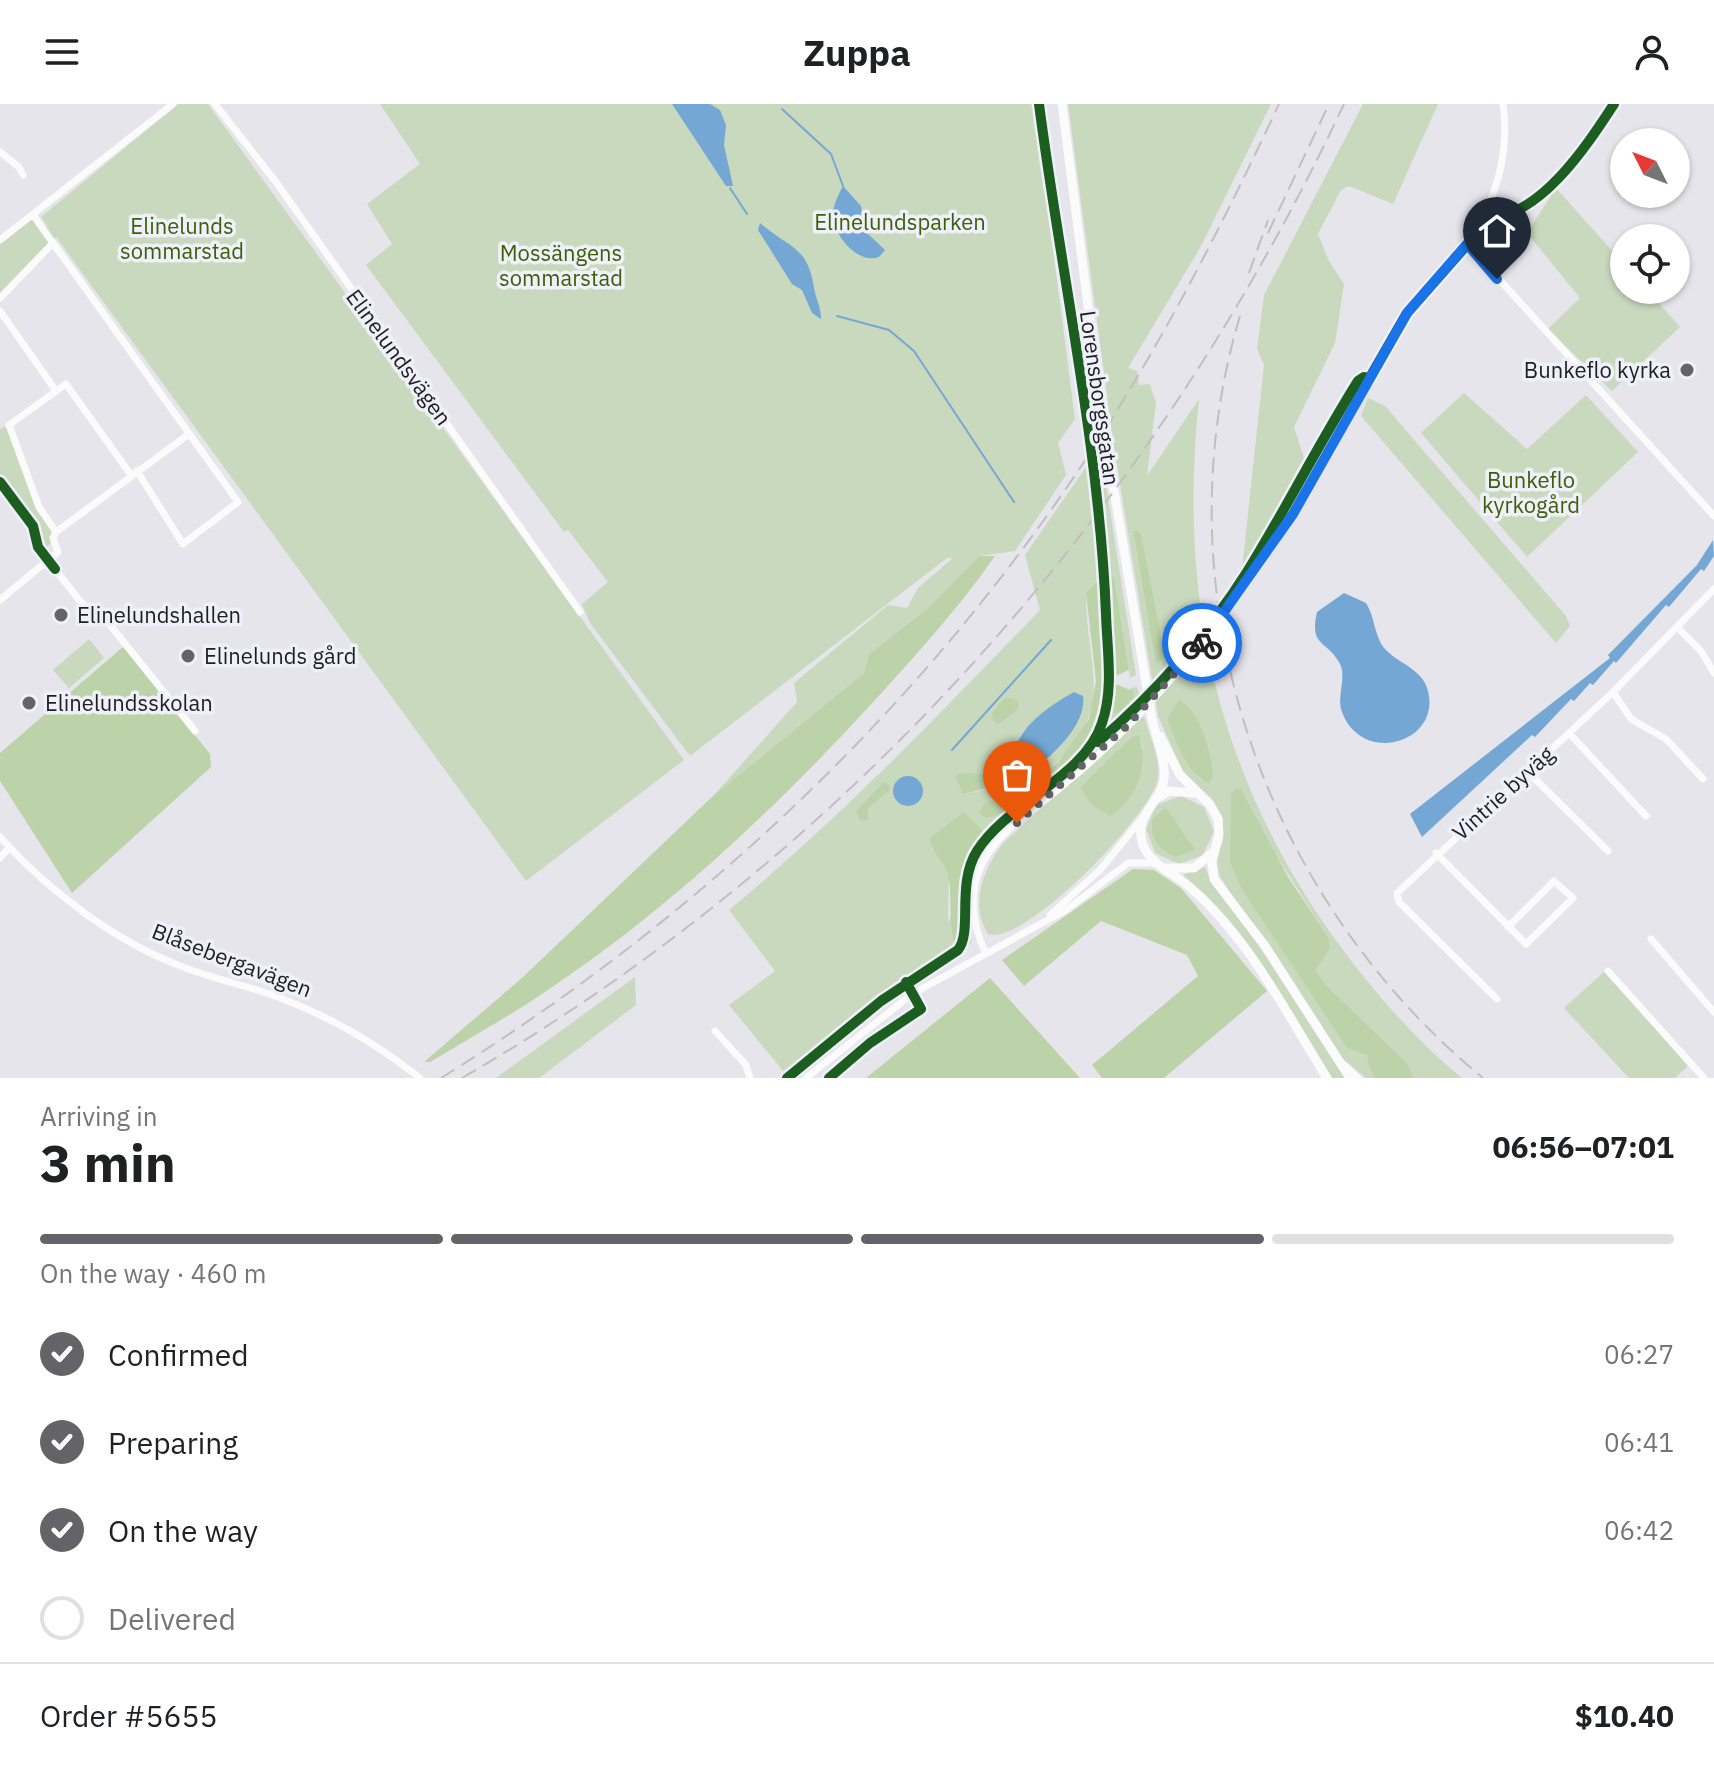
<!DOCTYPE html>
<html lang="en">
<head>
<meta charset="utf-8">
<style>
	body { margin:0; font-family:"IBM Plex Sans",sans-serif; background:#f2f2f2; color:#202124; height:100vh; display:flex; flex-direction:column; font-size:30px; white-space:nowrap }
	* { box-sizing:border-box; margin:0 }
	p { font-size:26px; color:#757577 }
	.icon { flex:none; width:44px; height:44px; fill:none; stroke:currentColor; stroke-width:2; stroke-linecap:round; stroke-linejoin:round }
	.map { position:relative; height:974px; overflow:hidden }
	.panel { display:flex; flex-direction:column; background:#fff; flex:1 }
	.panel>* { flex:none }
	.needle { width:52px; rotate:312deg }
	.controls { position:absolute; left:1610px; top:24px; display:grid; gap:16px }
	.controls a { display:grid; place-items:center; width:80px; height:80px; border-radius:50%; background:#fff; box-shadow:0 2px 6px #0004; font-size:40px }
	.pin { position:absolute; display:grid; place-items:center; width:68px; height:68px; color:#fff; margin:-82px -34px; border-radius:50% 50% 50% 0; rotate:-45deg; box-shadow:0 0 8px #0007 }
	.pin .icon { rotate:45deg }
	.courier { position:absolute; display:grid; place-items:center; width:80px; height:80px; margin:-40px; border:6px solid #1a73e8; border-radius:50%; background:#fff; color:#222; box-shadow:0 2px 10px #0007 }
	.headline em { font-style:normal; font-weight:800 }
	.headline div { display:flex; flex-direction:column-reverse }
	.headline { display:flex; align-items:center; justify-content:space-between; height:136px; padding:0 40px }
	h1 { font-size:52px; font-weight:800; line-height:60px }
	.bar { display:grid; grid-template-columns:repeat(4,1fr); gap:12px 8px; align-content:center; height:96px; padding:0 40px }
	.bar i { height:10px; border-radius:6px; background:#e0e0e0 }
	.bar .active { background:#646468 }
	.bar p { grid-column:span 4 }
	.line { display:flex; align-items:center; gap:20px; padding:0 40px; border-top:2px solid #e0e0e0 }
	.line div { flex:1 }
	ol { padding:0 40px; list-style:none }
	li { display:flex; align-items:center; gap:24px; height:88px }
	li p { margin-inline-start:auto }
	li .icon { padding:8px; border-radius:50%; background:#646468; color:#fff; stroke-width:4 }
	li:last-child { color:#757577 }
	li i { width:44px; height:44px; border:4px solid #e0e0e0; border-radius:50% }
	header { display:flex; justify-content:space-between; align-items:center; height:104px; padding:0 40px; background:#fff; font-size:36px; font-weight:800 }
	.map>svg:first-child { display:block }
	.green { fill:#c9d9be; fill-rule:evenodd }
	.forest { fill:#bcd3aa }
	.water { fill:#74a7d4 }
	.lines { fill:none; stroke-linecap:round; stroke-linejoin:round }
	.stream { stroke:#74a7d4; stroke-width:2 }
	.minor { stroke:#fbfbfc; stroke-width:7 }
	.major { stroke:#fbfbfc; stroke-width:9 }
	.rail { stroke:#bfbfc0; stroke-width:2; stroke-dasharray:16 8; stroke-linecap:butt }
	.cycleway-casing { stroke:#f0f0fa; stroke-width:15 }
	.cycleway { stroke:#1b5e20; stroke-width:10 }
	.done { stroke:#646468; stroke-width:8; stroke-dasharray:0 14.4 }
	.route { stroke:#1a73e8; stroke-width:10 }
	.poi-dot { fill:#646468; stroke:#f0f0fa; stroke-width:3 }
	.labels { text-anchor:middle; stroke-width:7; stroke-linejoin:round; paint-order:stroke }
	.park-label { font-size:22px; fill:#3b6007; stroke:#f0f0fa }
	.street-label { font-size:22px; fill:#1f1f22; stroke:#f0f0fa }
	.poi-label { font-size:22px; fill:#1f1f22; stroke:#f0f0fa; text-anchor:start }
</style>
</head>
<body>
<header><svg class="icon" aria-label="menu" viewBox="0 0 24 24"><path d="M4 6h16M4 12h16M4 18h16"/></svg>Zuppa<svg class="icon" aria-label="person" viewBox="0 0 24 24"><circle cx="12" cy="8" r="4"/><path d="M4 21q1-7 8-7t8 7"/></svg></header>
<div class="map">
<svg width="1714" height="974" viewBox="0 0 1714 974">
	<rect width="100%" height="100%" fill="#e5e5eb"/>
	<path class="green" d="M 178,0 L 208,0 L 684,656 L 526,777 L 56,133 L 0,190 L 0,138 L 33,111 L 50,126 L 41,113 Z
		M 380,0 L 1034,0 L 1075,315 L 1058,339 L 1066,371 L 1015,447 L 979,452 L 928,504 L 869,550 L 864,569 L 714,691 L 797,598 L 794,579 L 888,501 L 907,504 L 918,484 L 953,454 L 947,454 L 690,652 L 590,519 L 582,500 L 608,478 L 568,426 L 564,428 L 366,161 L 392,140 L 367,100 L 420,60 Z
		M 1068,0 L 1271,0 L 1200,144 L 1128,264 L 1137,267 L 1139,281 L 1150,280 L 1156,299 L 1147,372 L 1199,295 C 1177,501 1220,683 1346,850 C 1380,895 1418,938 1462,974 L 1414,974 L 1408,960 L 1325,880 L 1316,866 L 1330,845 L 1329,834 L 1267,737 L 1232,736 L 1230,759 L 1241,784 L 1295,861 L 1368,951 L 1367,958 L 1374,974 L 1366,974 L 1342,954 L 1220,773 L 1216,755 L 1223,737 L 1223,714 L 1213,696 L 1182,666 L 1158,612 L 1113,337 ZM 1137,426 L 1141,430 L 1154,510 L 1166,544 L 1156,560 L 1133,427 ZM 1167,616 L 1204,631 L 1213,673 L 1200,675 L 1186,658 Z
		M 1363,0 L 1438,0 L 1393,100 L 1349,82 L 1341,86 L 1318,130 L 1329,157 L 1344,180 L 1335,239 L 1294,323 L 1304,354 L 1242,465 L 1264,261 L 1257,245 L 1264,191 Z
		M 1556,84 L 1624,160 L 1624,186 L 1647,186 L 1680,223 L 1612,287 L 1548,225 L 1580,194 L 1527,129 Z
		M 1464,289 L 1527,345 L 1586,291 L 1638,348 L 1527,453 L 1421,329 Z
		M 1368,294 L 1385,302 L 1566,512 L 1570,522 L 1556,539 L 1361,312 Z
		M 5,323 L 12,326 L 27,377 L 57,432 L 47,443 L 0,382 L 0,325 Z
		M 1100,343 L 1136,571 L 1130,574 L 1114,473 L 1109,473 L 1113,579 L 1109,608 L 1131,584 L 1137,583 L 1140,594 L 1081,658 L 1002,724 L 983,746 L 968,782 L 971,839 L 948,858 L 944,853 C 888,875 831,931 784,968 L 729,901 L 775,867 L 729,806 C 840,714 940,610 1040,506 L 1025,451 ZM 1099,473 L 1102,592 L 1073,652 L 999,713 L 994,696 C 1015,696 1031,681 1046,668 C 1120,605 1086,569 1086,489 ZM 1059,597 L 1080,610 L 1064,638 L 1029,668 L 1023,667 L 1020,632 ZM 961,669 L 989,673 L 989,685 L 963,690 ZM 982,732 C 964,760 963,790 948,818 L 949,771 L 931,743 Z
		M 89,535 L 104,554 L 69,584 L 53,566 Z
		M 1144,612 C 1149,631 1163,660 1157,678 C 1147,714 1025,842 988,830 C 969,799 984,765 1003,739 ZM 1139,632 L 1143,644 L 1080,683 L 1133,633 Z
		M 1181,692 L 1204,703 L 1214,727 L 1203,751 L 1179,760 L 1155,749 L 1146,725 L 1156,701 Z
		M 1205,763 L 1212,780 L 1252,831 L 1345,974 L 1332,974 L 1228,815 L 1183,771 Z
		M 1605,867 L 1688,962 L 1675,974 L 1629,974 L 1564,904 Z
		M 635,873 L 636,901 L 539,974 L 496,974 Z"/>
	<path class="forest" d="M 1137,426 L 1141,430 L 1165,552 L 1156,561 L 1133,427 Z
		M 979,452 L 995,452 C 956,508 909,559 863,609 C 766,714 659,813 539,892 C 504,915 467,936 430,958 L 424,958 L 523,873 L 714,691 L 864,569 L 869,550 L 928,504 Z
		M 1100,473 C 1101,531 1116,604 1074,652 C 1062,665 1045,676 1031,688 C 1017,699 1003,716 984,713 L 979,709 L 985,698 L 1014,693 L 1036,677 L 1059,657 L 1089,615 L 1096,577 L 1086,489 Z
		M 1109,473 L 1114,473 L 1129,566 L 1111,574 Z
		M 124,542 L 210,650 L 211,663 L 72,789 L 0,677 L 0,649 Z
		M 1113,579 L 1133,587 L 1133,594 L 1119,609 L 1109,609 Z
		M 1004,594 L 1012,594 L 1018,598 L 1018,605 L 998,621 L 993,617 L 992,609 Z
		M 1179,595 C 1202,609 1211,648 1213,673 L 1209,679 C 1185,669 1177,638 1167,616 Z
		M 1139,631 C 1149,662 1138,695 1110,712 L 1090,699 L 1080,683 L 1133,632 Z
		M 961,669 L 985,670 L 996,674 L 996,682 L 963,690 L 955,672 Z
		M 883,679 L 888,679 L 890,686 L 868,704 L 868,716 L 860,717 L 856,707 Z
		M 1235,685 L 1241,685 L 1288,773 L 1329,834 L 1330,845 L 1316,866 L 1325,880 L 1408,960 L 1414,974 L 1374,974 L 1367,958 L 1368,951 L 1347,944 L 1241,784 L 1230,759 L 1231,691 Z
		M 1166,704 C 1177,717 1183,732 1196,746 L 1175,753 C 1157,744 1149,734 1153,714 Z
		M 964,708 L 983,727 L 960,780 L 961,834 L 954,838 C 948,818 953,782 947,768 C 941,755 931,748 930,734 Z
		M 1133,765 L 1154,766 L 1181,784 L 1267,887 L 1164,974 L 1102,974 L 1092,961 L 1198,872 L 1187,851 L 1101,817 L 1024,882 L 1002,856 Z
		M 990,874 L 1080,974 L 866,974 Z"/>
	<path class="water" d="M 672,0 L 710,0 L 720,6 L 726,21 L 724,41 L 733,82 L 726,82 Z
		M 843,82 L 861,102 L 865,127 L 885,146 L 879,153 C 858,161 834,131 833,113 C 832,104 839,89 843,82 Z
		M 760,119 C 789,144 808,142 814,184 C 816,195 821,203 821,215 L 812,209 L 802,186 L 792,180 L 758,126 Z
		M 1713,436 L 1714,452 L 1704,467 L 1701,465 L 1669,503 L 1666,501 L 1616,559 L 1614,557 L 1593,581 L 1590,579 L 1574,597 L 1571,595 L 1535,633 L 1532,631 L 1422,733 L 1410,710 L 1610,554 L 1608,551 L 1697,461 Z
		M 1344,489 L 1366,499 C 1375,513 1374,531 1384,544 C 1399,561 1426,565 1429,592 C 1436,641 1361,660 1342,608 C 1336,593 1347,574 1340,560 C 1327,535 1309,544 1317,508 Z
		M 1074,588 L 1083,592 C 1087,621 1051,654 1029,668 L 1023,667 L 1013,652 C 1019,622 1049,602 1074,588 Z
		M893 687a15 15 0 1 1 30 0a15 15 0 1 1-30 0Z"/>
	<g class="lines">
		<path class="stream" d="M 782,5 L 831,50 L 843,82
			M 730,84 L 747,110
			M 837,212 L 889,226 L 914,247 L 1014,398
			M 952,646 L 1051,536"/>
		<path class="minor" d="M 215,0 L 276,78 L 580,508
			M 0,48 L 19,63 L 23,71
			M 1535,96 L 1582,48 L 1614,0
			M 33,111 L 238,398 L 183,440 L 137,367
			M 1483,115 L 1497,115
			M 0,136 L 173,0
			M 1467,140 L 1714,412
			M 0,194 L 53,139
			M 0,207 L 56,287
			M 56,428 L 39,403 L 9,321 L 66,280 L 131,371
			M 55,465 L 91,511
			M 0,496 L 58,448 L 53,434 L 56,428 L 189,330
			M 102,511 L 195,627
			M 1678,524 L 1701,547 L 1714,569
			M 1613,588 L 1631,615 L 1666,635 L 1703,675
			M 1569,629 L 1646,712
			M 1527,667 L 1608,747
			M 0,733 C 50,788 114,837 183,863 C 216,876 250,882 283,895 C 333,914 377,940 420,974
			M 1436,749 L 1526,840 L 1573,794 L 1554,777 L 1508,823
			M 0,754 L 9,744
			M 1050,811 L 1101,765 L 1143,713
			M 1651,835 L 1714,908
			M 986,850 C 973,822 968,791 981,762 C 998,726 1038,703 1067,678 C 1095,655 1122,629 1146,603 C 1216,527 1276,443 1327,353 C 1352,310 1372,263 1399,220 C 1423,183 1463,157 1482,117 C 1500,77 1509,43 1503,0
			M 1608,867 L 1704,974
			M 1497,895 L 1399,798 L 1397,789 L 1613,588 L 1714,485
			M 715,927 L 746,961 L 750,974
			M 1345,962 L 1358,974
			M 806,974 L 912,890 L 1066,806 L 1128,759 L 1154,759"/>
		<path class="major" d="M 1062,0 L 1104,326 L 1152,615 C 1156,633 1166,656 1164,675 C 1161,700 1132,711 1143,741 C 1150,761 1177,771 1192,785 C 1250,836 1287,910 1327,974
			M 1160,632 L 1180,671 L 1210,701 L 1218,715 L 1219,730 L 1212,758 L 1214,775 L 1265,842 L 1350,974
			M 1155,695 L 1169,687 L 1194,689
			M 1166,764 L 1194,764 L 1213,748"/>
		<path class="rail" d="M 1268,129 L 1329,0
			M 1249,169 L 1268,116
			M 1240,212 C 1157,489 1262,793 1483,974
			M 441,974 C 707,809 938,589 1106,324 C 1172,220 1227,111 1279,0
			M 462,974 C 849,750 1155,404 1344,0"/>
		<g class="cycleway-casing">
			<path id="cycleway" d="M 0,378 L 33,422 L 38,443 L 55,465
				M 1098,638 C 1154,590 1208,530 1247,468 C 1286,405 1319,339 1358,277 L 1364,273 L 1369,275 L 1407,209 L 1473,134 L 1483,115 C 1539,115 1586,43 1614,0
				M 787,974 L 881,897 L 958,846 C 973,827 956,781 977,747 C 1007,699 1085,673 1102,619 C 1114,585 1107,545 1106,510 C 1099,339 1061,170 1039,0
				M 829,974 L 870,939 L 921,905 L 906,878"/>
		</g>
		<use href="#cycleway" class="cycleway"/>
	</g>
	<g class="lines">
		<path class="done" d="M 1017,719 L 1127,622 L 1202,539"/>
		<path class="route" d="M 1202,539 L 1293,410 L 1407,209 L 1467,140 L 1497,175"/>
	</g>
	<g class="poi-dot">
		<circle cx="1687" cy="266" r="8"/>
		<circle cx="61" cy="511" r="8"/>
		<circle cx="188" cy="552" r="8"/>
		<circle cx="29" cy="599" r="8"/>
	</g>
	<g class="labels">
		<g class="park-label">
			<text x="900" y="126">Elinelundsparken</text>
			<text x="182" y="130">Elinelunds<tspan x="182" dy="25">sommarstad</tspan></text>
			<text x="561" y="157">Mossängens<tspan x="561" dy="25">sommarstad</tspan></text>
			<text x="1531" y="384">Bunkeflo<tspan x="1531" dy="25">kyrkogård</tspan></text>
		</g>
		<g class="street-label">
			<text transform="translate(399 253) rotate(54)" y="8">Elinelundsvägen</text>
			<text transform="translate(1100 294) rotate(82)" y="8">Lorensborgsgatan</text>
			<text transform="translate(1503 689) rotate(-42)" y="8">Vintrie byväg</text>
			<text transform="translate(232 856) rotate(21)" y="8">Blåsebergavägen</text>
		</g>
		<g class="poi-label">
			<text x="1671" y="274" text-anchor="end">Bunkeflo kyrka</text>
			<text x="77" y="519">Elinelundshallen</text>
			<text x="204" y="560">Elinelunds gård</text>
			<text x="45" y="607">Elinelundsskolan</text>
		</g>
	</g>
</svg>
<div class="controls">
<a><svg class="needle" viewBox="-14 -14 28 28"><path d="M0-13l5 13h-10z" fill="#e53935"/><path d="M0 13l5-13h-10z" fill="#757577"/></svg></a>
<a><svg class="icon" aria-label="locate" viewBox="0 0 24 24"><circle cx="12" cy="12" r="6"/><path d="M12 2v4M12 18v4M2 12h4M18 12h4"/></svg></a>
</div>
<div class="pin" style="left:1017px;top:719px;background:#ea580c"><svg class="icon" aria-label="bag" viewBox="0 0 24 24"><path d="M5 8h14l-1 12H6zM9 8a3 3 0 0 1 6 0"/></svg></div>
<div class="pin" style="left:1497px;top:175px;background:#1f2937"><svg class="icon" aria-label="home" viewBox="0 0 24 24"><path d="M3 11l9-7 9 7M6 9v11h12V9"/></svg></div>
<div class="courier" style="left:1202px;top:539px"><svg class="icon" aria-label="bike" viewBox="0 0 24 24"><circle cx="6" cy="16" r="4"/><circle cx="18" cy="16" r="4"/><path d="M6 16l4-8h5l3 8M10 8l3 8H6M13 5h3"/></svg></div>
</div>
<section class="panel">
<div class="headline"><div><h1>3 min</h1><p>Arriving in</p></div><em>06:56–07:01</em></div>
<div class="bar"><i class="active"></i><i class="active"></i><i class="active"></i><i></i><p>On the way · 460 m</p></div>
<ol>
<li><svg class="icon" aria-label="check" viewBox="0 0 24 24"><path d="M5 12l5 5 9-10"/></svg>Confirmed<p>06:27</p></li>
<li><svg class="icon" aria-label="check" viewBox="0 0 24 24"><path d="M5 12l5 5 9-10"/></svg>Preparing<p>06:41</p></li>
<li><svg class="icon" aria-label="check" viewBox="0 0 24 24"><path d="M5 12l5 5 9-10"/></svg>On the way<p>06:42</p></li>
<li><i></i>Delivered</li>
</ol>
<div class="line" style="height:104px"><div>Order #5655</div><b>$10.40</b></div>
</section>
</body>
</html>
